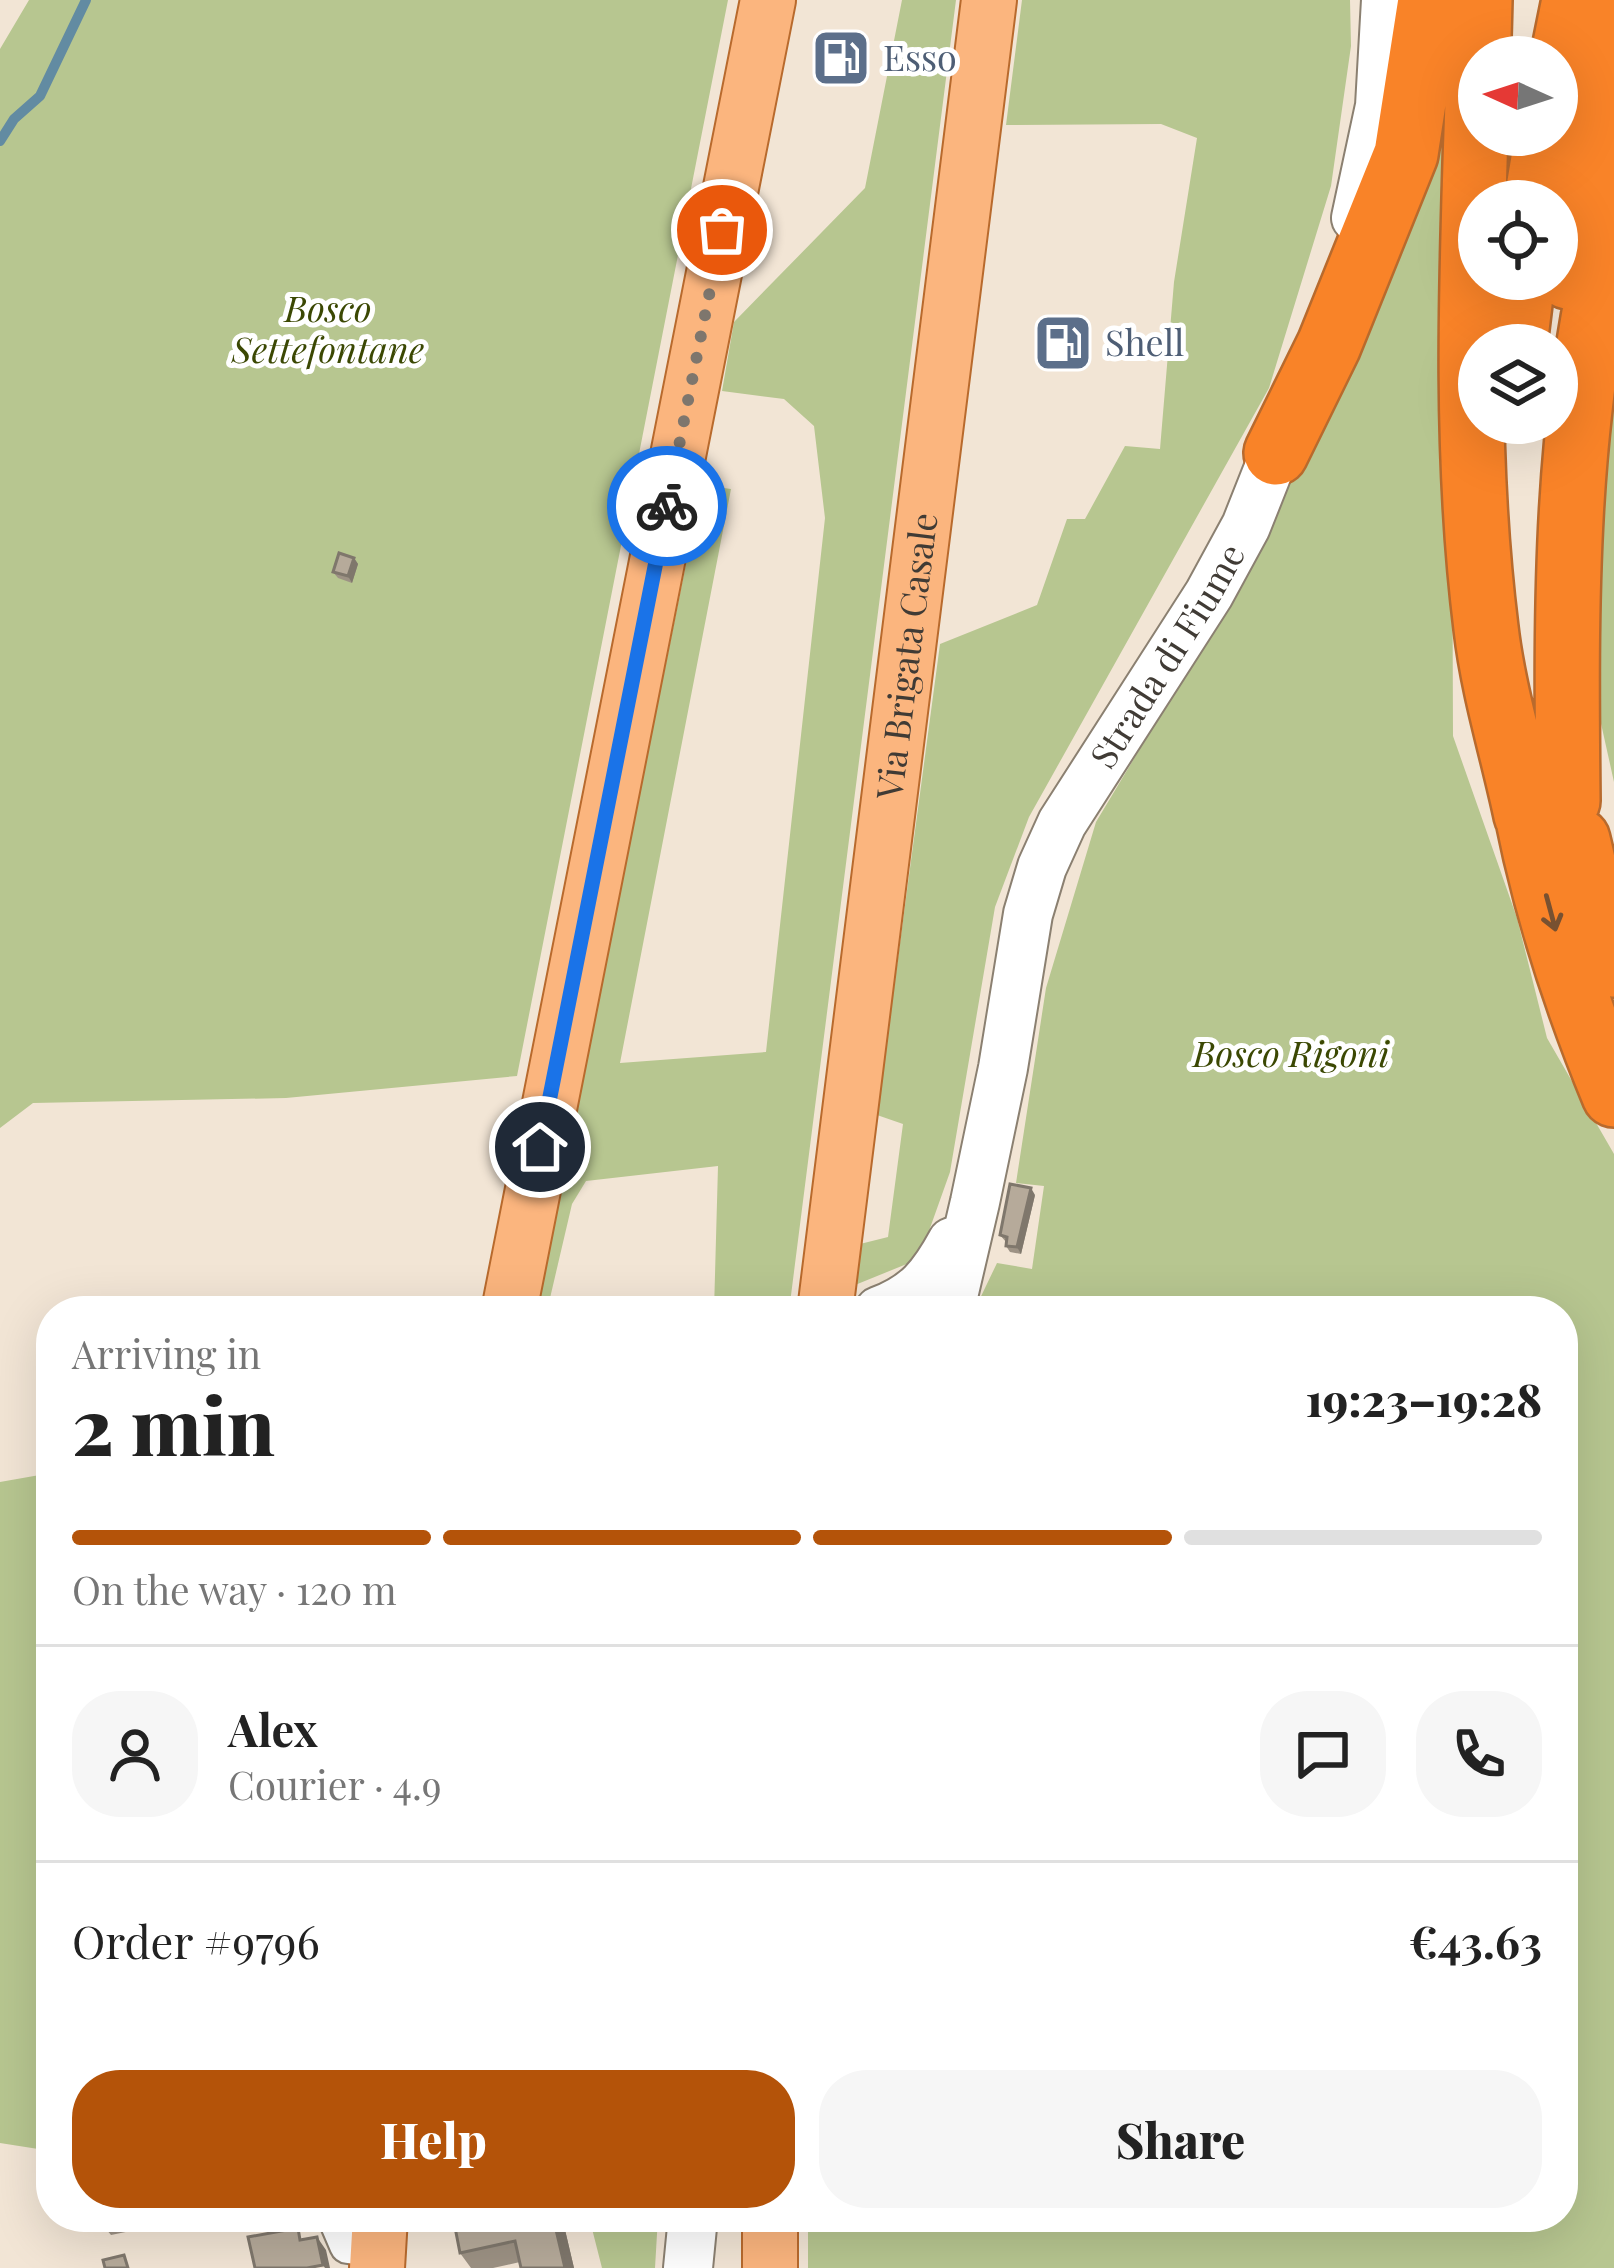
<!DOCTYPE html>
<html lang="en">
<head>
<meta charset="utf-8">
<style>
	body { margin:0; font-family:"Playfair Display",serif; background:#f6f6f6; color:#222; height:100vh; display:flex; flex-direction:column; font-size:45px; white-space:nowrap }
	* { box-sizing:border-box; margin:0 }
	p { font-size:39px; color:#767676 }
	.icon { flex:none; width:66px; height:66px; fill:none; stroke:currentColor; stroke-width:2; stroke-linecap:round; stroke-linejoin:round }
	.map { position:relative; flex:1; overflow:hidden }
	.panel { position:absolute; left:36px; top:1296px; width:1542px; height:936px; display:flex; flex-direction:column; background:#fff; border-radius:48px; box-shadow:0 12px 48px #0002 }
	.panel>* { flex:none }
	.needle { width:78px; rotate:273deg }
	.buttons { position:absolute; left:1458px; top:36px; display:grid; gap:24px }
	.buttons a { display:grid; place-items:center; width:120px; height:120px; border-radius:50%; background:#fff; box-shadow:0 12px 48px #0002; font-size:60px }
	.pin { position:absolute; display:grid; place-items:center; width:102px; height:102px; color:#fff; margin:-51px; border:6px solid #fff; border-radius:50%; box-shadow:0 3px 12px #0007 }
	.courier { position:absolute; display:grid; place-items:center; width:120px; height:120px; margin:-60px; border:9px solid #1a73e8; border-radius:50%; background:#fff; color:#222; box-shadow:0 3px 15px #0007 }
	.head em { font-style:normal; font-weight:800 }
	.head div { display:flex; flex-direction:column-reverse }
	.head { display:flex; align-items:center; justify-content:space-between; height:204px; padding:0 36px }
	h1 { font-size:78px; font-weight:800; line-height:90px }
	.bar { display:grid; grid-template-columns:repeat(4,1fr); gap:18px 12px; align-content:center; height:144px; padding:0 36px }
	.bar i { height:15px; border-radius:9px; background:#e0e0e0 }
	.bar .active { background:#b45309 }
	.bar p { grid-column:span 4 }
	.line { display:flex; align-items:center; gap:30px; padding:0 36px; border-top:3px solid #e0e0e0 }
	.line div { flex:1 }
	.round { display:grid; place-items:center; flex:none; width:126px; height:126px; border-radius:48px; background:#f6f6f6 }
	.primary-button { display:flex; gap:24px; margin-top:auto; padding:24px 36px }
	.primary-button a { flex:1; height:138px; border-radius:48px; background:#b45309; color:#fff; font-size:48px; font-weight:800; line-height:138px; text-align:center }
	.primary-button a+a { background:#f6f6f6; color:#222 }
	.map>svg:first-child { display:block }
	.green { fill:#b7c690 }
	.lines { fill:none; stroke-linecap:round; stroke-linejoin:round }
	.stream { stroke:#628ba2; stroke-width:10 }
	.street-casing { stroke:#8b8071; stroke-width:40 }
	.secondary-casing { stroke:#8b8071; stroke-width:52 }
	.primary-casing { stroke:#b86a2d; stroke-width:58 }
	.highway-casing { stroke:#b86a2d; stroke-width:68 }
	.street { stroke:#fff; stroke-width:36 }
	.secondary { stroke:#fff; stroke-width:48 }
	.primary { stroke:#fbb57e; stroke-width:54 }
	.highway { stroke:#f98328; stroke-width:63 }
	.wall { fill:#9d9284 }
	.shaded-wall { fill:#7f776c }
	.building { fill:#b6aa9a; stroke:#7f776c; stroke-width:3 }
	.oneway { stroke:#785131 }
	.done { stroke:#7e766d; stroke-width:12; stroke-dasharray:0 21.6 }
	.route { stroke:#1a73e8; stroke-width:15 }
	.labels { text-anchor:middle; stroke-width:10; stroke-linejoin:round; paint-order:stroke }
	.service-label { font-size:36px; fill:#4e5e75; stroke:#fff; text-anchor:start }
	.park-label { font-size:36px; font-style:italic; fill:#3b4803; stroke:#fff }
	.street-label { font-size:36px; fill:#403b35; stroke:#fff }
</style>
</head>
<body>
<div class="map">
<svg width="1614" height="2268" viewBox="0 0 1614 2268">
	<rect width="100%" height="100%" fill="#f2e5d5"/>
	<path class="green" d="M 29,0 L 728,0 L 517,1076 L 286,1098 L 33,1103 L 0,1128 L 0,49 Z
		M 902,0 L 956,0 L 789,1311 L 714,1311 L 718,1166 L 586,1181 L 572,1204 L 547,1311 L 535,1311 L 702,485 L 731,489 L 620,1063 L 766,1052 L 825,518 L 814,426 L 784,399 L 722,391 L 734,322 L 865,188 Z
		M 1022,0 L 1350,0 L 1351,46 L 1331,186 L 1269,388 L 1029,817 L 995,907 L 950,1172 L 919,1259 L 855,1285 L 860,1244 L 888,1237 L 903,1124 L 877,1115 L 940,644 L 1037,605 L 1067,519 L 1085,519 L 1125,446 L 1160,449 L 1174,282 L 1197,138 L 1161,124 L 1006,125 Z
		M 1442,0 L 1451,156 L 1453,736 L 1517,918 L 1547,1038 L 1614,1154 L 1614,2268 L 808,2268 L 808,2217 L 1563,2217 L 1563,1311 L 974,1311 L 997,1263 L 1032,1269 L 1044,1186 L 1016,1183 L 1046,988 L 1096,822 L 1264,542 L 1400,225 Z
		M 1614,343 L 1614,782 L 1600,719 L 1600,434 Z
		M 51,1473 L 51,2151 L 0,2143 L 0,1482 Z
		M 589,2217 L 658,2217 L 655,2268 L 602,2268 Z"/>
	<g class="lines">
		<path class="stream" d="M 0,141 L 14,119 L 40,96 L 86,0"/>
		<g class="street-casing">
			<path id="street" d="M 336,2217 L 348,2245 L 378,2249"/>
		</g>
		<g class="secondary-casing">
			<g id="secondary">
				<path d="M 1356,218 L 1380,106 L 1386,0"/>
				<path d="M 879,1311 C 917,1297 933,1277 952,1242"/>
				<path id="s1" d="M 944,1311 L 954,1292 L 975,1202 L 1003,1068 L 1028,914 L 1042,867 L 1062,823 L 1209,594 L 1246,526 L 1288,420"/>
				<path d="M 688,2268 L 693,2217"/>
			</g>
		</g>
		<g class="primary-casing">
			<g id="primary">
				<path d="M 509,1311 L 768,0"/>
				<path id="s2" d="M 825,1311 L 989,0"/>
				<path d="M 770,2217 L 770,2268"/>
				<path d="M 377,2268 L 380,2217"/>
			</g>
		</g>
		<g class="highway-casing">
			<path id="highway" d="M 1480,0 C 1475,209 1460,420 1486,628 C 1493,690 1513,753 1526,815
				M 1557,84 L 1574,0
				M 1536,201 L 1547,135
				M 1568,277 L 1614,27
				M 1515,345 L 1523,279
				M 1276,453 L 1329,345 L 1406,154 L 1430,0
				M 1519,771 C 1537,883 1571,991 1614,1095
				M 1568,801 C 1566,606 1564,412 1614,223
				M 1578,840 L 1592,899 L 1614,965"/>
		</g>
		<use href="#street" class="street"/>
		<use href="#secondary" class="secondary"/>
		<use href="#primary" class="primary"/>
		<use href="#highway" class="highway"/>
	</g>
	<path class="wall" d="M 354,558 L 358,564 L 352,583 L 338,578 L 333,572 Z
		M 1035,1195 L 1021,1254 L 1010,1252 L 1006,1246 L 1006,1242 L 1000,1235 Z
		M 153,2217 L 155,2226 L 111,2235 L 106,2229 Z
		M 562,2217 L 574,2268 L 521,2268 L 520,2262 L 493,2268 L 471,2268 L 460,2253 Z"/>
	<path class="shaded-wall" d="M 354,558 L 358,564 L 352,583 L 348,576 Z
		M 1031,1188 L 1035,1195 L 1021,1254 L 1017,1247 Z
		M 553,2217 L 562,2217 L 574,2268 L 565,2268 Z
		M 317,2237 L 326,2250 L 330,2268 L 325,2268 L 323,2265 Z"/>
	<path class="building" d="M 339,553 L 354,558 L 348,576 L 333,572 Z
		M 1010,1184 L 1031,1188 L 1017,1247 L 1006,1246 L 1007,1237 L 1000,1235 Z
		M 610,1303 L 640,1304 L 644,1311 L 611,1311 Z
		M 104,2217 L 150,2217 L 151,2219 L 106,2229 Z
		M 453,2217 L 553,2217 L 565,2268 L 521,2268 L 515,2241 L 460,2253 Z
		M 298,2228 L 300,2240 L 317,2237 L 323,2265 L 307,2268 L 255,2268 L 248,2237 Z
		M 124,2255 L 128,2268 L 105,2268 L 103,2260 Z"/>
	<defs><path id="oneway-shaft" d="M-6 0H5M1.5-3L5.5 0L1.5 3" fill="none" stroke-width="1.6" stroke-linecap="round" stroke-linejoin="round" transform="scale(3)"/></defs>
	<use class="oneway" href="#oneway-shaft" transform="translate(1551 913) rotate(75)"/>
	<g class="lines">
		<path class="done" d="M 667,506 L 722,230"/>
		<path class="route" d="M 540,1147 L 667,506"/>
	</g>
	<defs>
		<g id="fuel-square" transform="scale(3)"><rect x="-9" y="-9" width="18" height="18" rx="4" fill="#5c6f8a" stroke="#fff"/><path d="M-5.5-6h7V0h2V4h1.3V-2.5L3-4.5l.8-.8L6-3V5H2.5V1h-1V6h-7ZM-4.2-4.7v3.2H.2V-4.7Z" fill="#fff"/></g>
	</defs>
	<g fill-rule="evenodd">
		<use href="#fuel-square" x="841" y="58"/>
		<use href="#fuel-square" x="1063" y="343"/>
	</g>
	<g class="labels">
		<g class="service-label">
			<text x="883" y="71">Esso</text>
			<text x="1105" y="356">Shell</text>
		</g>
		<g class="park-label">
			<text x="328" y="322">Bosco<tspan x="328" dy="41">Settefontane</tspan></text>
			<text x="1291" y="1067">Bosco Rigoni</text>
		</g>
		<g class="street-label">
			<text dy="13" stroke="none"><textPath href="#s2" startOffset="660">Via Brigata Casale</textPath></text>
			<text dy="13" stroke="none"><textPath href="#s1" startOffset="702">Strada di Fiume</textPath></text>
		</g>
	</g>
</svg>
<div class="buttons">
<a><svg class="needle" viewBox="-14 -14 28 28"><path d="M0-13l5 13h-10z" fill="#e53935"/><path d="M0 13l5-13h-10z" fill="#767676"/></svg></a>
<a><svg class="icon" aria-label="locate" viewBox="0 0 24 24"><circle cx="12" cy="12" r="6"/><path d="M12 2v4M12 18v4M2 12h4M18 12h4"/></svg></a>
<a><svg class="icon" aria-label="layers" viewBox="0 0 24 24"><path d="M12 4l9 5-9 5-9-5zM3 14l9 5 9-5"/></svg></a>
</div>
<div class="pin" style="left:722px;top:230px;background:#ea580c"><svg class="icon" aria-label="bag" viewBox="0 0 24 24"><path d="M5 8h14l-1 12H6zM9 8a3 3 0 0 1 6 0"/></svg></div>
<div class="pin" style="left:540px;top:1147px;background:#1f2937"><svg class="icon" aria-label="home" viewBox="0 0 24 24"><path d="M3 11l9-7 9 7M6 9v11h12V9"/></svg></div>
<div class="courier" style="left:667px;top:506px"><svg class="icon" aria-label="bike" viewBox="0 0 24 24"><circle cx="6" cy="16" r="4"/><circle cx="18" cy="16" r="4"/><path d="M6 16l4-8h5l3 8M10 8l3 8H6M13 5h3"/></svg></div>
<section class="panel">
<div class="head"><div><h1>2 min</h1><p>Arriving in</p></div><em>19:23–19:28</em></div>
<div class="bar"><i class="active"></i><i class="active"></i><i class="active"></i><i></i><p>On the way · 120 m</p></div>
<div class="line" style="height:216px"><a class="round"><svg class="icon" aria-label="person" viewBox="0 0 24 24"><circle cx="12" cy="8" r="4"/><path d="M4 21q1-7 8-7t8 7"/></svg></a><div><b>Alex</b><p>Courier · 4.9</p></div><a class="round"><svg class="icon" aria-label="chat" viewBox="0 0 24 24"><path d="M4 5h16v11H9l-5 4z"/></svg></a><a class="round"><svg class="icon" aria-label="phone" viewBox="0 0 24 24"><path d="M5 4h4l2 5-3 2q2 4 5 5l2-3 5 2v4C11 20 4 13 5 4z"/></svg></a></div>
<div class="line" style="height:156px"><div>Order #9796</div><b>€43.63</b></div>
<div class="primary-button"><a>Help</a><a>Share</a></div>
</section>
</div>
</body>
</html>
